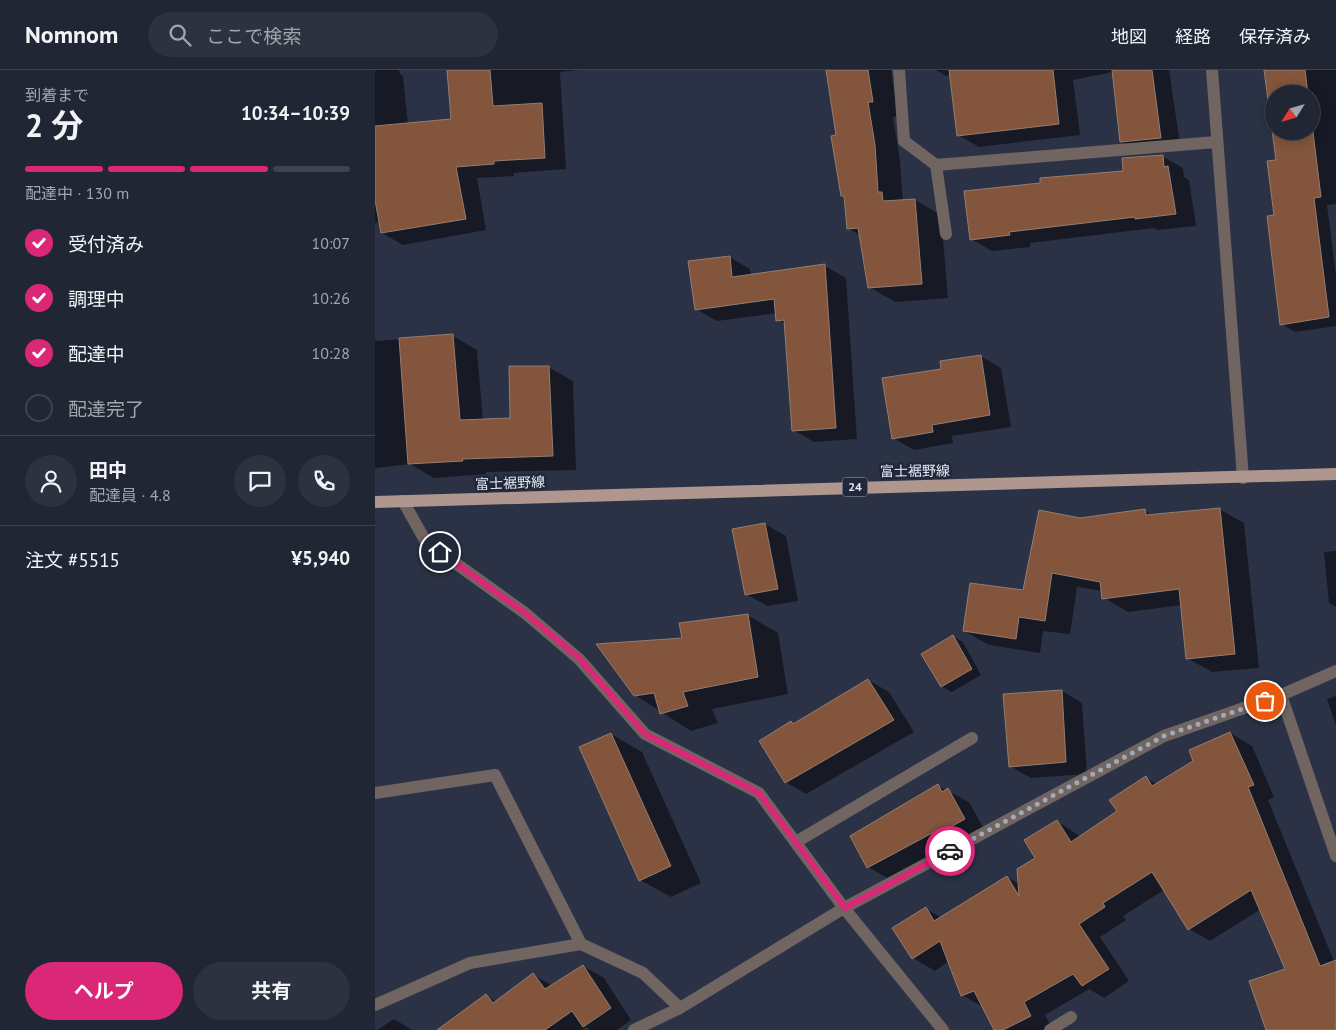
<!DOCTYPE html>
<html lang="ja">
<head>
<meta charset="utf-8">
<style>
	body { margin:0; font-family:"PT Sans","Noto Sans JP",sans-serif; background:#2d3240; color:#f1f3f6; height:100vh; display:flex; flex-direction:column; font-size:19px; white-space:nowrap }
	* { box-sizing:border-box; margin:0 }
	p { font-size:16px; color:#a2a5ac }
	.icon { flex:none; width:28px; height:28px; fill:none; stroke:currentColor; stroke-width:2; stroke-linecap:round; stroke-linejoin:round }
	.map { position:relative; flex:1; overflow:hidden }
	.drawer { display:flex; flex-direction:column; background:#202634; width:375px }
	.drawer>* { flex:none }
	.needle { width:32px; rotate:233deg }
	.tools { position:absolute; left:890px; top:15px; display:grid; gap:10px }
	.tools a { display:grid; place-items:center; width:55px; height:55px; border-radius:50%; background:#202634; box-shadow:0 2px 12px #0003,0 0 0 1px #3d434f; font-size:25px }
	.pin { position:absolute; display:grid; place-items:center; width:42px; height:42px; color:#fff; margin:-21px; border:2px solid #fff; border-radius:50%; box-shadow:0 1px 5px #0007 }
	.courier { position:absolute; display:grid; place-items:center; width:50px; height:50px; margin:-25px; border:4px solid #db2777; border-radius:50%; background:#fff; color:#222; box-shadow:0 1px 6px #0007 }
	.head em { font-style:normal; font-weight:700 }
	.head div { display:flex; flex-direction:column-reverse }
	.head { display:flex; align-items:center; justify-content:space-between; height:85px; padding:0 25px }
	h1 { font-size:32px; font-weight:700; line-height:38px }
	.bar { display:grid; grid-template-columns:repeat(4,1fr); gap:8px 5px; align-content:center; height:60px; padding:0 25px }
	.bar i { height:6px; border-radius:4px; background:#3d434f }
	.bar .selected { background:#db2777 }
	.bar p { grid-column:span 4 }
	.line { display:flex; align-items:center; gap:12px; padding:0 25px; border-top:1px solid #3d434f }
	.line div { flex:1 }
	.round { display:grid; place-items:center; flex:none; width:52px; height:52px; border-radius:26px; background:#2d3240 }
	ol { padding:0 25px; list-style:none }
	li { display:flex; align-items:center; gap:15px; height:55px }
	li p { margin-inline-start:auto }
	li .icon { padding:5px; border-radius:50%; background:#db2777; color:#fff; stroke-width:4 }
	li:last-child { color:#a2a5ac }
	li i { width:28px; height:28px; border:2px solid #3d434f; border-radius:50% }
	.button { display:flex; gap:10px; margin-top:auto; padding:10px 25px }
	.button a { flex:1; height:58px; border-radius:30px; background:#db2777; color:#fff; font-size:20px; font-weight:700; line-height:58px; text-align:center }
	.button a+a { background:#2d3240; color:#f1f3f6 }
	header { display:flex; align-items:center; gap:30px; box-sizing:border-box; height:70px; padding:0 25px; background:#202634; border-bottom:1px solid #3d434f }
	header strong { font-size:24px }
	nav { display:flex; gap:28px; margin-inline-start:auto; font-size:18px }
	.search { width:350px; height:45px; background:#2d3240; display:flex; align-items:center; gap:12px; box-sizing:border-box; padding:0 18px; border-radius:28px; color:#a2a5ac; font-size:19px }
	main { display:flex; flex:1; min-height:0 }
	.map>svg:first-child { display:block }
	.shadow { fill:#0007 }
	.building { fill:#82553c; stroke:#957d70 }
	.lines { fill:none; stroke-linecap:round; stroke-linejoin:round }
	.minor { stroke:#716562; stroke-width:12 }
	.major { stroke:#af9790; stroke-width:12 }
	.done { stroke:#a3a8b7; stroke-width:5; stroke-dasharray:0 9 }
	.route { stroke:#db2777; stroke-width:6 }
	.labels { text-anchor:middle; stroke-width:5; stroke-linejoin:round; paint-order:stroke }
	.shield { fill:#21283a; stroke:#a9aebc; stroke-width:1 }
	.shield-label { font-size:12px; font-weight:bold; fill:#e3e8f4 }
	.street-label { font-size:14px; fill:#e3e8f4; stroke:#21283a }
</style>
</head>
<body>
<header>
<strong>Nomnom</strong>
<div class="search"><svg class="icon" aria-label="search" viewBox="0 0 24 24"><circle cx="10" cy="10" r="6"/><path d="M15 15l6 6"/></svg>ここで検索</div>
<nav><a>地図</a><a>経路</a><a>保存済み</a></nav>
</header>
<main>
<section class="drawer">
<div class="head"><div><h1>2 分</h1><p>到着まで</p></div><em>10:34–10:39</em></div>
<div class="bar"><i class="selected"></i><i class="selected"></i><i class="selected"></i><i></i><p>配達中 · 130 m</p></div>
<ol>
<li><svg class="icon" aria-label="check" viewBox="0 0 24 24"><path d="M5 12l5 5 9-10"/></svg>受付済み<p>10:07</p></li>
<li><svg class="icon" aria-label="check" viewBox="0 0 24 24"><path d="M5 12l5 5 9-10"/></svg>調理中<p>10:26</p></li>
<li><svg class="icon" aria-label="check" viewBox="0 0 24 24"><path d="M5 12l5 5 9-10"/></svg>配達中<p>10:28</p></li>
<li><i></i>配達完了</li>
</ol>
<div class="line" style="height:90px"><a class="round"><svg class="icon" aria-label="person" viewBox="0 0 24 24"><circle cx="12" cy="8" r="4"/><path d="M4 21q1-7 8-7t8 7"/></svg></a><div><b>田中</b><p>配達員 · 4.8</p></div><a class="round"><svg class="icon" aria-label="chat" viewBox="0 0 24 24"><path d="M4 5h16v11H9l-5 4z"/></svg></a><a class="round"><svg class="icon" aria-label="phone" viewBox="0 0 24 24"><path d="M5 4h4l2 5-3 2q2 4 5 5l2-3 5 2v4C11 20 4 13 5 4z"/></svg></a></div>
<div class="line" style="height:65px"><div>注文 #5515</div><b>¥5,940</b></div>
<div class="button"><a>ヘルプ</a><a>共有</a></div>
</section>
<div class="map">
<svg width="961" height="960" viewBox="0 0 961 960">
	<rect width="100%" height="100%" fill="#2b3245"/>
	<path class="shadow" d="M 0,0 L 24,0 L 25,4 L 28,6 L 33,54 L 77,50 L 73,0 L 203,0 L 185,2 L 191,99 L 139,103 L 139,106 L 102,108 L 111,160 L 28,175 L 7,163 L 5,152 L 0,153 Z
		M 452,0 L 516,0 L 523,46 L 518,47 L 525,91 L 528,131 L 540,130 L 566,145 L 573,228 L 520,232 L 494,217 L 486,166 L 473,158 L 471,127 L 467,126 L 463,66 Z
		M 561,0 L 794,0 L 806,80 L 767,83 L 746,71 L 738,2 L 698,10 L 705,65 L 604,77 L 583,65 L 576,5 L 571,6 Z
		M 900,0 L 961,0 L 961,134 L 952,135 L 961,206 L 961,256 L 920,262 L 906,254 L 901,146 L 903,91 L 899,61 L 936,61 L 936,24 L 903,24 Z
		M 787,86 L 808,98 L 809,107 L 814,110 L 821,156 L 782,160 L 779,158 L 655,173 L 655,177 L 617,181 L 596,169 L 667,114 L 750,102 Z
		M 354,187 L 375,199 L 376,206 L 450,196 L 471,208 L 482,369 L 439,372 L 418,360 L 410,254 L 403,250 L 402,243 L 342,251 L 321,239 Z
		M 78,266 L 102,280 L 108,351 L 136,350 L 173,297 L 198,311 L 201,400 L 111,402 L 111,404 L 59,408 L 35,394 L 0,398 L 0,271 Z
		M 605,286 L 626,298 L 636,357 L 577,366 L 578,373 L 539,380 L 518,368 L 568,300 Z
		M 844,439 L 869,453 L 884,598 L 837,602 L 812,588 L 807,535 L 753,542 L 729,528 L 728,521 L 702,517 L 695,564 L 668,561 L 665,583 L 614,575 L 589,561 L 649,522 L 705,449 L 770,441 L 779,446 Z
		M 390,454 L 411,466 L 423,531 L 392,536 L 371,524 Z
		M 961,481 L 961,537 L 954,533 L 949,482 Z
		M 372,545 L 403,563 L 413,624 L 337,639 L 343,653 L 316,661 L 260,625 L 309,569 Z
		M 578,566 L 588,572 L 606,605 L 577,622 L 566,616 Z
		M 493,610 L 514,622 L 539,662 L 431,724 L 410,712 L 416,653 L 419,655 Z
		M 687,621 L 707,633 L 712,704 L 656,708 L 635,696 Z
		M 961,626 L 961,655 L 952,629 Z
		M 855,663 L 877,676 L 899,727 L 893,730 L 961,896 L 961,960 L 893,960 L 911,900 L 886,839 L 835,871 L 814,859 L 789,820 L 748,846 L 751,850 L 725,867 L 754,911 L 729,928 L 714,919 L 670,945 L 678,960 L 620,960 L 608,937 L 587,925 L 574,891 L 560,901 L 538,888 L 519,859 L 551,839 L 567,848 L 632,807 L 644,814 L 662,788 L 682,751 L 706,767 L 743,742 L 771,708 L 782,714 L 820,691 Z
		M 236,664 L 267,682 L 326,813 L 296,827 L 265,810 Z
		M 563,716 L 594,732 L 610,761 L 514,809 L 493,797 Z
		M 208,896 L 229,908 L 256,950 L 242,960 L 215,960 L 211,957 L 207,960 L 64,960 L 111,926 L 122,932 L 158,905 L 178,916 Z
		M 19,949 L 37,960 L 2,960 Z"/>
	<path class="building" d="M 72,0 L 115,0 L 118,36 L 167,33 L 170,88 L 119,91 L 119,94 L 81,97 L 91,149 L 6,163 L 0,130 L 0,56 L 76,49 Z
		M 451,0 L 493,0 L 498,32 L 493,32 L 500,75 L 503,122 L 507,122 L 508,131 L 540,129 L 547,214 L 493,218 L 483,158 L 472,159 L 469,126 L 466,126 L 456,66 L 461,65 Z
		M 574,0 L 678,0 L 684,54 L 582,66 Z
		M 737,0 L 777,0 L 786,68 L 745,72 Z
		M 889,0 L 930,0 L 933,24 L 899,24 L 899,61 L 936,61 L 936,46 L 946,127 L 939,128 L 954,247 L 905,255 L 892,146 L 899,145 L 892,91 L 901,90 Z
		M 788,85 L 789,97 L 793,96 L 801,144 L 760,149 L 760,147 L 634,162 L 635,165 L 595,170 L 589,121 L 665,113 L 665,108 L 748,101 L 747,88 Z
		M 355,186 L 357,207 L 450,194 L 461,358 L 417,361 L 409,250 L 401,251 L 399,229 L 320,240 L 313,191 Z
		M 78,264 L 85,350 L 135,348 L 134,296 L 174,296 L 178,386 L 87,389 L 88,391 L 33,394 L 24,268 Z
		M 606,285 L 615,345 L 557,355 L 558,362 L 517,369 L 507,308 L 566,299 L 565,291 Z
		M 845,438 L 860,584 L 811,589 L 804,519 L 727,529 L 725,512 L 677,503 L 670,551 L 644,547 L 641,569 L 588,561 L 595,513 L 648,520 L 664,440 L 705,448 L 770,439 L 771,445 Z
		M 390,453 L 403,519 L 370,525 L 357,459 Z
		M 373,544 L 383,607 L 308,622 L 313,636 L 285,644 L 279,623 L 259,626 L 221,574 L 307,568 L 304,553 Z
		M 578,565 L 597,599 L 566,617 L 546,584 Z
		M 493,609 L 519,650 L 410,713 L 384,671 L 416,651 L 418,654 Z
		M 687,620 L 691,692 L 634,697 L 628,624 Z
		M 855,662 L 879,715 L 873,717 L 945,896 L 961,890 L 961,960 L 891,960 L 874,911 L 910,899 L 876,820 L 813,860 L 777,802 L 728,833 L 730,837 L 704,854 L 734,899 L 707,916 L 698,904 L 649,932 L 656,946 L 628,960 L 619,960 L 599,921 L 586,926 L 565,871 L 537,889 L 517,858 L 551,837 L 559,851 L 632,806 L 644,826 L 642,799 L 660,788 L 649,770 L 682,750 L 696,772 L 742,741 L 734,730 L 771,706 L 777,716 L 818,691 L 814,680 Z
		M 236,663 L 296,796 L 264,811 L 204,677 Z
		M 563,714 L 567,722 L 573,718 L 590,749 L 563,764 L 561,761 L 492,798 L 475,766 Z
		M 208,895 L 236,938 L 208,957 L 197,941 L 170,960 L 62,960 L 111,924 L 118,933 L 158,903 L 170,919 Z"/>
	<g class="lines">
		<path class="minor" d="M 524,0 L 529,71 L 561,95 L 841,72
			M 837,0 L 868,408
			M 561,95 L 571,164
			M 28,431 L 51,472 L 150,543 L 204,589 L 270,664 L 384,723 L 469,838 L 568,960
			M 906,625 L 961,786
			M 0,723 L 120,705 L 206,874
			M 421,772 L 597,668
			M 0,935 L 95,893 L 206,874 L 268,903 L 305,938
			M 259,960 L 305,938 L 469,838 L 789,666 L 906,625 L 961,601
			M 675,960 L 696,947"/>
		<path class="major" d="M 0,432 L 961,404"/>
	</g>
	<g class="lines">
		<path class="done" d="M 575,781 L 789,666 L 890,631"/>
		<path class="route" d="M 65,482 L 150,543 L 204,588 L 270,664 L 384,723 L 470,838 L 575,781"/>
	</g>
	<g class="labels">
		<rect class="shield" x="467.5" y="407.5" width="25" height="19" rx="4"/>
		<g class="shield-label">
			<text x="480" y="421">24</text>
		</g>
		<g class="street-label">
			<text transform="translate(540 401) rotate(-1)" y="5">富士裾野線</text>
			<text transform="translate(135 413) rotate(-2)" y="5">富士裾野線</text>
		</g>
	</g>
</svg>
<div class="tools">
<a><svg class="needle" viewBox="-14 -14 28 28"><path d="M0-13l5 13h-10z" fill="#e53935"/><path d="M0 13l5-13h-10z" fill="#a2a5ac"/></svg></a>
</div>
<div class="pin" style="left:890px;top:631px;background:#ea580c"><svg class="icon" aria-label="bag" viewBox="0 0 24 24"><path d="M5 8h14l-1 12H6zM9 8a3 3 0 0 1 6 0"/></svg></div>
<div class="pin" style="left:65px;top:482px;background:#1f2937"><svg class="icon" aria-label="home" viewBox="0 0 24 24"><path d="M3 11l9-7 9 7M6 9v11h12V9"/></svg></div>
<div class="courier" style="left:575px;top:781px"><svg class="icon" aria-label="car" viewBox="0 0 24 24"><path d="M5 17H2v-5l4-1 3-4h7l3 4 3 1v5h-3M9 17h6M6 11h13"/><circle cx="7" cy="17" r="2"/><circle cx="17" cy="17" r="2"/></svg></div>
</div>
</main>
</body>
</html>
